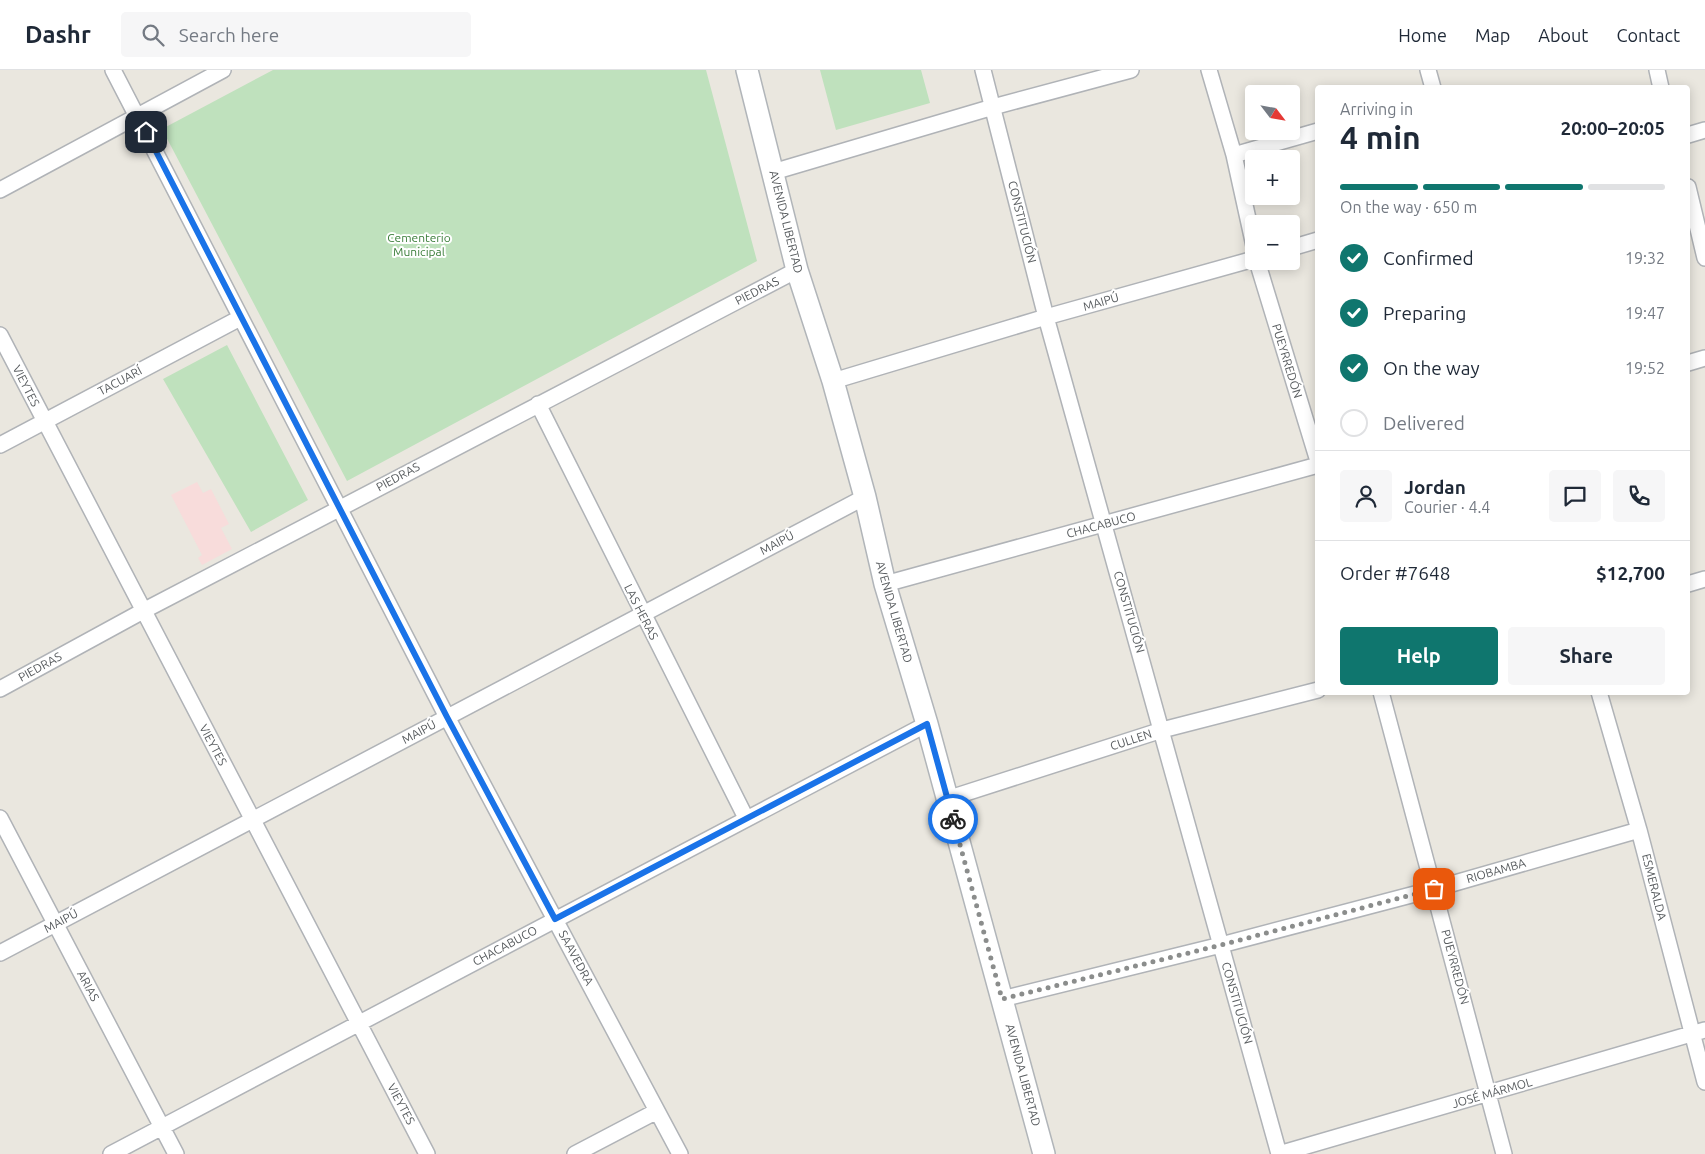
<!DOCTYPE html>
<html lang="en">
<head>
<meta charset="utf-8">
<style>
	body { margin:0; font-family:Ubuntu,sans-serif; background:#f6f6f7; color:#1f2937; height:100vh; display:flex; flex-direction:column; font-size:19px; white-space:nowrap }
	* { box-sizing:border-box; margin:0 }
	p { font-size:16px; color:#747a83 }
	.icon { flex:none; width:28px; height:28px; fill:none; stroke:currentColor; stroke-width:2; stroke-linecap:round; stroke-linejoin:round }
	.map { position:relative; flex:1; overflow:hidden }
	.details { position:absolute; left:1315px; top:15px; width:375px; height:610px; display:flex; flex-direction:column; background:#fff; border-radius:5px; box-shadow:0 2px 12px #0003 }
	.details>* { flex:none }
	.needle { width:32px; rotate:121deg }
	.buttons { position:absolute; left:1245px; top:15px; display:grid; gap:10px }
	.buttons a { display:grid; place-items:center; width:55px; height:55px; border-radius:5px; background:#fff; box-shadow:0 2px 12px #0003; font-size:25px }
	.pin { position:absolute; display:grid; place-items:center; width:42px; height:42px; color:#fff; margin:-21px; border-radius:10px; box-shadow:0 2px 8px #0006 }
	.courier { position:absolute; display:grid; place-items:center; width:50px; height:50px; margin:-25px; border:4px solid #1a73e8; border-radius:50%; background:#fff; color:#222; box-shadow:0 1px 6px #0007 }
	.overview em { font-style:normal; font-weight:700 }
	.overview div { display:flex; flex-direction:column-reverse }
	.overview { display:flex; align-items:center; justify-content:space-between; height:85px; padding:0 25px }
	h1 { font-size:32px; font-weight:700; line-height:38px }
	.bar { display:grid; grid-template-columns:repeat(4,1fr); gap:8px 5px; align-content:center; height:60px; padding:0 25px }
	.bar i { height:6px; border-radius:4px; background:#e0e1e3 }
	.bar .current { background:#0f766e }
	.bar p { grid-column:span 4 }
	.line { display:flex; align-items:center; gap:12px; padding:0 25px; border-top:1px solid #e0e1e3 }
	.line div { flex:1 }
	.round { display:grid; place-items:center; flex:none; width:52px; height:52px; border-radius:5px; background:#f6f6f7 }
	ol { padding:0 25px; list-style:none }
	li { display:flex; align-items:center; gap:15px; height:55px }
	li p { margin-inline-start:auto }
	li .icon { padding:5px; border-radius:50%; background:#0f766e; color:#fff; stroke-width:4 }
	li:last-child { color:#747a83 }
	li i { width:28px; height:28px; border:2px solid #e0e1e3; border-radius:50% }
	.button { display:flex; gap:10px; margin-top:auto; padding:10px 25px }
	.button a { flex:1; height:58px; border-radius:5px; background:#0f766e; color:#fff; font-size:20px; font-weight:700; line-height:58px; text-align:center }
	.button a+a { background:#f6f6f7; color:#1f2937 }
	header { display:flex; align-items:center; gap:30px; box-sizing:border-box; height:70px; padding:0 25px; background:#fff; border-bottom:1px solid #e0e1e3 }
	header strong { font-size:24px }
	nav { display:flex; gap:28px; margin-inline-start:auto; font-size:18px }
	.search { width:350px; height:45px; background:#f6f6f7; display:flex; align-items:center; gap:12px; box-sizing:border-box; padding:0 18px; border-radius:5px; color:#747a83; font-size:19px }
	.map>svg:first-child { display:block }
	.medical { fill:#f8dcdb }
	.green { fill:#bfe1bd }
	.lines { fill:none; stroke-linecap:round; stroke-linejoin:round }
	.minor-casing { stroke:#b0b3b7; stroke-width:18 }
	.secondary-casing { stroke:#b1b5b9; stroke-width:24 }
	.minor { stroke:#fff; stroke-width:15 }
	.secondary { stroke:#fff; stroke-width:21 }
	.done { stroke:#8b8d8c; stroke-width:5; stroke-dasharray:0 9 }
	.route { stroke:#1a73e8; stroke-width:6 }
	.labels { text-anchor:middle; stroke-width:4; stroke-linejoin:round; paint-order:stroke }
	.street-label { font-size:12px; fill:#585c5f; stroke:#fff }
	.park-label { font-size:12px; fill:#3a7d39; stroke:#fff }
</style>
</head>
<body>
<header>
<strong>Dashr</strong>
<div class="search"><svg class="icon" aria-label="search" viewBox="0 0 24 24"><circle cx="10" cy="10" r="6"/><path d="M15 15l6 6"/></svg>Search here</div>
<nav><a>Home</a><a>Map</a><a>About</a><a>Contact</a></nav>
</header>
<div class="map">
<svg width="1705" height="1084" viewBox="0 0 1705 1084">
	<rect width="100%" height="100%" fill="#eae7df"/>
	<path class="medical" d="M 197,412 L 203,423 L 211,419 L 229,454 L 221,458 L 232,479 L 202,495 L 198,488 L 202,485 L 171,425 Z"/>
	<path class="green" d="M 273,0 L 706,0 L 757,191 L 347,411 L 162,59 Z
		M 820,0 L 921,0 L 930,33 L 836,60 Z
		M 227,275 L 308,430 L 251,462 L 163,309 Z"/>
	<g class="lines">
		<g class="minor-casing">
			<path id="minor" d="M 113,0 L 447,647 L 680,1084
				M 983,0 L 1046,247 L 1279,1084
				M 1209,0 L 1234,85 L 1254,176
				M 1428,0 L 1433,18
				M 1657,0 L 1661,18
				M 1688,65 L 1705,60
				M 1234,85 L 1318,61
				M 773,102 L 993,37 L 1131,0
				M 1688,117 L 1705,188
				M 0,120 L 223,0
				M 1291,178 L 1318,170
				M 1257,191 L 1318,391
				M 0,265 L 427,1084
				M 1688,293 L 1705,288
				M 833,311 L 1046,247 L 1254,189
				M 538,334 L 746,748
				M 0,375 L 240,248
				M 885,514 L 1318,395
				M 1688,514 L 1705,509
				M 0,619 L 143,541 L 797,200
				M 1381,622 L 1504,1084
				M 1599,622 L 1639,760 L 1705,1012
				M 947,729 L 1162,660 L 1318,620
				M 0,748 L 176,1084
				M 0,883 L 865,427
				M 1002,929 L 1221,875 L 1434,819 L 1639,760
				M 111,1084 L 927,654
				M 575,1084 L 657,1041
				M 1279,1084 L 1705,960"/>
		</g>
		<g class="secondary-casing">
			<path id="secondary" d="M 747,0 L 797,200 L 833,311 L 865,427 L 885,514 L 927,654 L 1044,1084"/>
		</g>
		<use href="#minor" class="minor"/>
		<use href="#secondary" class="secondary"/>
	</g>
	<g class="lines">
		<path class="done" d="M 953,749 L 1002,929 L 1221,875 L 1434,819"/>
		<path class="route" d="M 146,62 L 447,647 L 555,849 L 927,654 L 953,749"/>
	</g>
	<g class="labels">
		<g class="street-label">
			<text transform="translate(786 152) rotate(76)" y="4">AVENIDA LIBERTAD</text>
			<text transform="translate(1022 152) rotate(76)" y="4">CONSTITUCIÓN</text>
			<text transform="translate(757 221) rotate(-27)" y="4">PIEDRAS</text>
			<text transform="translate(1101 232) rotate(-16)" y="4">MAIPÚ</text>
			<text transform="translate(1287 291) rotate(73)" y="4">PUEYRREDÓN</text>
			<text transform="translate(120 311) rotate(-28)" y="4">TACUARÍ</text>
			<text transform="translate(26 316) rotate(63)" y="4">VIEYTES</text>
			<text transform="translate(398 407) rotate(-28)" y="4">PIEDRAS</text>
			<text transform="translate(1101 455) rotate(-15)" y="4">CHACABUCO</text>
			<text transform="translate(777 473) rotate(-28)" y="4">MAIPÚ</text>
			<text transform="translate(641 542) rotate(63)" y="4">LAS HERAS</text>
			<text transform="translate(894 542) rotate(74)" y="4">AVENIDA LIBERTAD</text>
			<text transform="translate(1129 542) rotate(74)" y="4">CONSTITUCIÓN</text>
			<text transform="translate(40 597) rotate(-29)" y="4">PIEDRAS</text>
			<text transform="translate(419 662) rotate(-28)" y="4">MAIPÚ</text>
			<text transform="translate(1131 670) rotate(-18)" y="4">CULLEN</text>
			<text transform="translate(213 675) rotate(62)" y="4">VIEYTES</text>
			<text transform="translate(1496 801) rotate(-16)" y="4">RIOBAMBA</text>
			<text transform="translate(1654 817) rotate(76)" y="4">ESMERALDA</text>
			<text transform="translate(61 851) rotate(-28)" y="4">MAIPÚ</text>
			<text transform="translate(505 876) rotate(-28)" y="4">CHACABUCO</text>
			<text transform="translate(576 888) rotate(62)" y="4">SAAVEDRA</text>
			<text transform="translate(1455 897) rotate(75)" y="4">PUEYRREDÓN</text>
			<text transform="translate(88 916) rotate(62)" y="4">ARIAS</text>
			<text transform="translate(1237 933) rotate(74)" y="4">CONSTITUCIÓN</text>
			<text transform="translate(1023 1005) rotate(75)" y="4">AVENIDA LIBERTAD</text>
			<text transform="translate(1492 1023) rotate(-16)" y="4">JOSÉ MÁRMOL</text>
			<text transform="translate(401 1034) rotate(62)" y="4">VIEYTES</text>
		</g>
		<g class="park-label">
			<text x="419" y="172">Cementerio<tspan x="419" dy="14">Municipal</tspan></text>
		</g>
	</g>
</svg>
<div class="buttons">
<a><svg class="needle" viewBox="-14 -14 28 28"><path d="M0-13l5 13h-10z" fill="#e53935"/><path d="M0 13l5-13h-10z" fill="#747a83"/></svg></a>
<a>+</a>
<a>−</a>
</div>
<div class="pin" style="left:1434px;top:819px;background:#ea580c"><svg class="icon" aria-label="bag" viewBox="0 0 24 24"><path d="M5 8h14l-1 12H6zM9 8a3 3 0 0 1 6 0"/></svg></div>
<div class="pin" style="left:146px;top:62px;background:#1f2937"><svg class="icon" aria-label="home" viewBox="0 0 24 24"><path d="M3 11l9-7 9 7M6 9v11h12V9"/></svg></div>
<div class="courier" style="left:953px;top:749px"><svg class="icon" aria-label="bike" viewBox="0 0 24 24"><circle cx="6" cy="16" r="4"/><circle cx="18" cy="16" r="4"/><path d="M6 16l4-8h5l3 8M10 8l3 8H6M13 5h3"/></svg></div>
<section class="details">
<div class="overview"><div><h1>4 min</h1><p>Arriving in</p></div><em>20:00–20:05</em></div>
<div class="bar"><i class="current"></i><i class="current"></i><i class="current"></i><i></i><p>On the way · 650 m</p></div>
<ol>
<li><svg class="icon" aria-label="check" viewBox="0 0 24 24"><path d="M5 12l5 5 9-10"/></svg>Confirmed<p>19:32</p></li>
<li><svg class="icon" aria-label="check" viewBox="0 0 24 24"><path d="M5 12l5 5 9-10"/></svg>Preparing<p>19:47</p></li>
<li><svg class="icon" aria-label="check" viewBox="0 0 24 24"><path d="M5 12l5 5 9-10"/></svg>On the way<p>19:52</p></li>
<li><i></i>Delivered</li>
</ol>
<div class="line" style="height:90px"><a class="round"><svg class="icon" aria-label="person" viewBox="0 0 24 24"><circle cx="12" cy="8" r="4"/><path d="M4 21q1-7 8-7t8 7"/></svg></a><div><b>Jordan</b><p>Courier · 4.4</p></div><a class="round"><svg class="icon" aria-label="chat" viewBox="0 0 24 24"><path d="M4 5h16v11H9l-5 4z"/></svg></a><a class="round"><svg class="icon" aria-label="phone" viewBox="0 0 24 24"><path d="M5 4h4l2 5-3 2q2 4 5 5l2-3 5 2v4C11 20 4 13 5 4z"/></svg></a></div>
<div class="line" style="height:65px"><div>Order #7648</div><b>$12,700</b></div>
<div class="button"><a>Help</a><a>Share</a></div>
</section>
</div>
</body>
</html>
